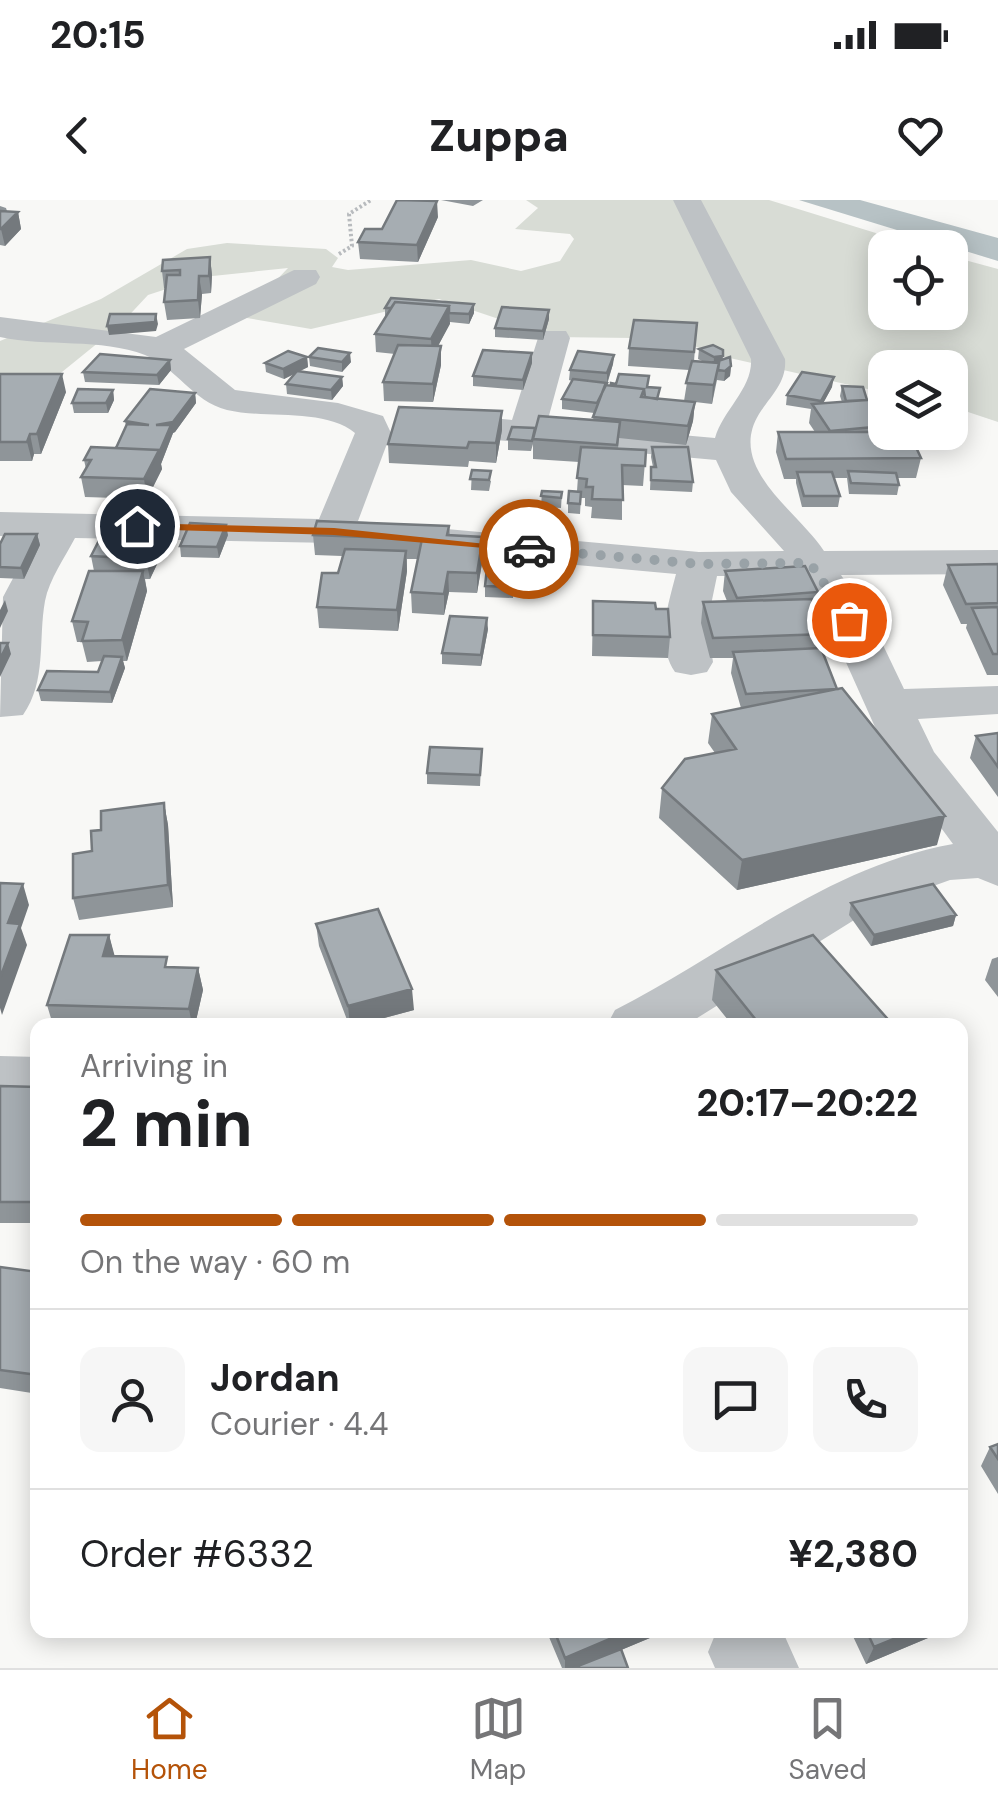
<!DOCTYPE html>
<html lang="en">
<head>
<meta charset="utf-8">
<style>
	body { margin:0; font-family:"DM Sans",sans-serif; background:#f6f6f6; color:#202124; height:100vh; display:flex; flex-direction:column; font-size:38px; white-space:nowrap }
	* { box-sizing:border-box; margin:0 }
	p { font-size:32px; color:#757577 }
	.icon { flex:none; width:55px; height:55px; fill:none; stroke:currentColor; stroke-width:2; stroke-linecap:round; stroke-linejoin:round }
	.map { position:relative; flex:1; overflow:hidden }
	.drawer { position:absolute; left:30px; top:818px; width:938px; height:620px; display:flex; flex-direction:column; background:#fff; border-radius:20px; box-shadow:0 5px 25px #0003 }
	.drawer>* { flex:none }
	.fabs { position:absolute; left:868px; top:30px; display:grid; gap:20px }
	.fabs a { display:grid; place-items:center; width:100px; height:100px; border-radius:20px; background:#fff; box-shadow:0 5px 25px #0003; font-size:50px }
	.pin { position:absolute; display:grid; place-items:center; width:85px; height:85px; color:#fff; margin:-42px; border:5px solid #fff; border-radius:50%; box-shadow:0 2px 10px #0007 }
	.courier { position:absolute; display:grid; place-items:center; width:100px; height:100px; margin:-50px; border:8px solid #b45309; border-radius:50%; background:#fff; color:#222; box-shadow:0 2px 12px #0007 }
	.overview em { font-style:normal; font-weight:800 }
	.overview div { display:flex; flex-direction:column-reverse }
	.overview { display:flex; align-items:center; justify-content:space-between; height:170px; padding:0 50px }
	h1 { font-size:65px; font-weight:800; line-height:75px }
	.bar { display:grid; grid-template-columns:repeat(4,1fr); gap:15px 10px; align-content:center; height:120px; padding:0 50px }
	.bar i { height:12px; border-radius:8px; background:#e0e0e0 }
	.bar .current { background:#b45309 }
	.bar p { grid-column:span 4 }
	.line { display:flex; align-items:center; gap:25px; padding:0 50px; border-top:2px solid #e0e0e0 }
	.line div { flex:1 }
	.round { display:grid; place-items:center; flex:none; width:105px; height:105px; border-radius:20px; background:#f6f6f6 }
	.status { display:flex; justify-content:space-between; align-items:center; height:70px; padding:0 50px; background:#fff; direction:ltr }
	.status svg { height:28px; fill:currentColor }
	header { display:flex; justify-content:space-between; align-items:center; height:130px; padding:0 50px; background:#fff; font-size:45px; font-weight:800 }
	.menu { display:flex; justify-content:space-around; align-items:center; height:140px; border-top:2px solid #e0e0e0; background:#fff; font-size:28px; color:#757577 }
	.menu a { display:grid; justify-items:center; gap:5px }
	.menu .current { color:#b45309 }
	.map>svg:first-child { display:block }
	.green { fill:#d8dcd5 }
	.water { fill:#b7c2c5 }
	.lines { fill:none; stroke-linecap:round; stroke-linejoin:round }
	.path { stroke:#b8bbbe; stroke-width:4; stroke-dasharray:2.5 2.5; stroke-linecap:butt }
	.minor { fill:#bec2c5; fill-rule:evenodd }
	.wall { fill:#8f9599 }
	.shaded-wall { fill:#74797d }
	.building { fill:#a6adb2; stroke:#74797d; stroke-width:2.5 }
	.route { fill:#b45309 }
	.done { stroke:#99a2a7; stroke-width:10; stroke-dasharray:0 18 }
</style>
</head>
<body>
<div class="status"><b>20:15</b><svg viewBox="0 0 49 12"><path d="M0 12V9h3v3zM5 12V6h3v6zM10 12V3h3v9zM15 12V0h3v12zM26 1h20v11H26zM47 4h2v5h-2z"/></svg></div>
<header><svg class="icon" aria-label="back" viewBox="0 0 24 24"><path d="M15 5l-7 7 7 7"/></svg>Zuppa<svg class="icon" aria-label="heart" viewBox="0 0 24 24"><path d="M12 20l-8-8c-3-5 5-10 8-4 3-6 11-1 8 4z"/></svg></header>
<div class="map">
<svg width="998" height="1468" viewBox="0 0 998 1468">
	<rect width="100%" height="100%" fill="#f8f8f6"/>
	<path class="green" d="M 526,0 L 769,0 L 921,47 L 885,48 L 885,112 L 950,112 L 950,56 L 998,69 L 998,222 L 950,206 L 950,168 L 885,168 L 885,193 L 712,154 L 664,132 L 632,138 L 553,137 L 439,99 L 311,129 L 241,117 L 288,68 L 203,77 L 148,95 L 120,125 L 41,189 L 0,194 L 0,141 L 101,99 L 187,49 L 227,43 L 326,49 L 338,58 L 332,67 L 348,70 L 471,60 L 521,71 L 560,61 L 574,39 L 570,34 L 515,29 L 538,8 Z"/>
	<path class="water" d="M 799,0 L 860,0 L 998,38 L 998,61 Z"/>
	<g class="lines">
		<path class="path" d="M 339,54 L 352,46 L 349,14 L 371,0"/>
		<path class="minor" d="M 673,0 L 701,0 L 785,159 C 787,182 771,195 759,214 C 726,268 798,311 824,351 L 998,350 L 998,374 L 841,375 L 871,420 L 904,489 L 998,486 L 998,514 L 918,519 L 934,552 L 998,632 L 998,686 L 978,678 L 950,680 L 875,707 L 686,825 L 607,825 L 615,810 C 727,753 826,667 953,644 L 888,556 L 827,420 L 799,376 L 717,376 L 707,424 L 713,462 L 707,472 L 691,475 L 675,472 C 655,442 668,406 676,374 L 334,343 L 75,338 C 65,357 49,380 45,401 C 38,439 47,481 23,515 L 0,517 L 3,397 L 35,337 L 0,336 L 0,312 L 319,319 L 355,233 C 325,208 265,219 227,210 C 192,201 177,168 145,155 C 101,138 47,147 0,137 L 0,117 L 156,137 L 294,70 L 316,70 L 320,77 L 316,84 L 184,149 L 235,190 L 338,203 L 383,216 L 391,233 L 358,321 L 699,352 L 784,351 L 731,292 L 716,260 L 429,234 L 416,231 L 411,223 L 416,215 L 429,212 L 512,220 L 538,138 L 542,131 L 566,131 L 570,138 L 547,223 L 715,238 C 723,210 753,188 751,159 Z
			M 0,856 L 38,857 L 38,904 L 0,902 Z
			M 717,1430 L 782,1430 L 799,1468 L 715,1468 L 708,1452 Z"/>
	</g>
	<path class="wall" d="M 441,0 L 483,0 L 473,6 Z
		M 0,6 L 6,8 L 7,11 L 18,12 L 21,29 L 5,46 L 0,45 Z
		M 438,17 L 418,62 L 360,59 L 358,42 Z
		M 210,57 L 212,75 L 211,93 L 202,94 L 200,118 L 167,120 L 164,102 L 166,88 L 164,88 L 162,71 Z
		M 385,108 L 474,113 L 469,124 L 450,122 L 438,146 L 441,165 L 433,202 L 384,201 L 383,182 L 395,154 L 376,152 L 375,134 L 385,118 Z
		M 549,110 L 549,119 L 543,140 L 495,137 L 495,128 Z
		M 697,123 L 694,161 L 702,161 L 698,159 L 699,149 L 723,160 L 731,166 L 730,176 L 724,181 L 717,180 L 712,204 L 695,202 L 693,221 L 686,245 L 619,238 L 618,249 L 646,250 L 643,286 L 622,285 L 622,320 L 591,318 L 592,307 L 585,306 L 585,298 L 581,298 L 580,314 L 568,313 L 568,303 L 577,291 L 579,262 L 533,259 L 533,244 L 531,251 L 508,250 L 508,239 L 535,228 L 593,220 L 594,213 L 562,209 L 562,199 L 572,181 L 569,180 L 570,170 L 614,155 L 613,164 L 607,185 L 649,187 L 659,199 L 684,201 L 689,170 L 628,166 L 629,148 Z
		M 532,153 L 532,163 L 523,190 L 473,186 L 473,176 Z
		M 307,157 L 308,167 L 300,171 L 342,177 L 343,186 L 332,200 L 287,194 L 286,184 L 294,174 L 284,179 L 266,172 L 265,163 Z
		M 309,157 L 351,162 L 342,172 L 310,166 Z
		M 170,160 L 171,170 L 159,185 L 85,182 L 83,172 Z
		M 0,174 L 66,192 L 41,254 L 34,254 L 32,261 L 0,261 Z
		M 842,186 L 867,200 L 885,205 L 885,232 L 921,258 L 916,278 L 898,278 L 899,285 L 897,295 L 849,294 L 847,278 L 834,278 L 840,296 L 838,307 L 802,307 L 796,283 L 796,279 L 784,279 L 776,252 L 778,232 L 815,232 L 809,223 L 811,209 L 786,205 L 787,195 L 832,187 L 823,203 L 842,202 L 840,196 Z
		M 113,190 L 114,200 L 108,213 L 74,213 L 72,203 Z
		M 195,193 L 196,203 L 175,232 L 173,233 L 161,264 L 162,269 L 147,299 L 85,297 L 81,277 L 86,269 L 84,260 L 116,248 L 126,226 L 125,221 Z
		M 502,230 L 496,263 L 469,261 L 468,267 L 389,263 L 388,244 Z
		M 652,247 L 693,282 L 692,292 L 650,290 L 651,267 L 653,267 L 651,257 Z
		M 472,270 L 491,281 L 489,291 L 471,290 Z
		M 542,291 L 562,292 L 561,308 L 541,307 Z
		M 449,326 L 450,335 L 483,337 L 483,357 L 477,393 L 449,392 L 444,415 L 412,413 L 411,392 L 418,359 L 407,359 L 407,371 L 398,431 L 319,428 L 317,407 L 338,373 L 342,356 L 315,355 L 313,335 Z
		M 37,334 L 40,345 L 24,379 L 0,378 L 0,344 Z
		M 228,335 L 219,358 L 181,357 L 180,346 Z
		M 168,341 L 150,379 L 145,379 L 147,391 L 127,461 L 123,461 L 125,468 L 112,503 L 41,501 L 38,490 L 98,472 L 102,461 L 87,462 L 82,442 L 77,442 L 72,421 L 94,371 L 91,356 Z
		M 515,359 L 513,398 L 485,397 L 485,386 Z
		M 998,364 L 998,475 L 987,475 L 966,428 L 967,424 L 961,424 L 943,385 L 948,365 Z
		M 725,371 L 818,392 L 816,406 L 826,434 L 823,452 L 837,489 L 937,645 L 737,690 L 659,618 L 662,588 L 715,553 L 708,543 L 712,514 L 741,508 L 731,473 L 733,458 L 710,458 L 701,423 L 703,402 L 727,401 L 723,391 Z
		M 593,401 L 656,409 L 670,437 L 668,458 L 592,456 Z
		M 488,429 L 481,466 L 442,464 L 442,453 Z
		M 998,533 L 998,597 L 970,558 L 976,536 Z
		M 482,549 L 480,586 L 427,584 L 427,573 Z
		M 164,603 L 168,625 L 173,707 L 79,720 L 73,698 L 101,630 Z
		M 851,703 L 956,715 L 953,726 L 871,746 L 849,715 Z
		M 316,724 L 414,810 L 358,825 L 349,825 L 319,746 Z
		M 109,735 L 114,756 L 169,767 L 198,768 L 203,790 L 195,825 L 53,825 L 47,805 Z
		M 998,757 L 998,797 L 985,780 L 992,759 Z
		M 716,770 L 893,825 L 732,825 L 712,800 Z
		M 0,886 L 38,887 L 38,1023 L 0,1023 Z
		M 0,1067 L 38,1072 L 38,1194 L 0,1188 Z
		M 998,1244 L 998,1294 L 981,1266 L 990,1247 Z
		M 546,1430 L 669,1430 L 621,1450 L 628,1468 L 562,1468 Z
		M 850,1430 L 947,1430 L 866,1464 Z"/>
	<path class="shaded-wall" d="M 437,1 L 438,17 L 418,62 L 417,45 Z
		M 18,12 L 21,29 L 5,46 L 1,29 Z
		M 210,57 L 212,75 L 211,93 L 209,76 Z
		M 199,76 L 202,94 L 200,118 L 198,100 Z
		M 474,104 L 474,113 L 469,124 L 469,114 Z
		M 449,106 L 450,124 L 432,157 L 431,139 Z
		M 549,110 L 549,119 L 543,140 L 543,131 Z
		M 156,114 L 158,124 L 156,131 L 109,135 L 107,126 Z
		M 441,146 L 441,165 L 433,202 L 433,184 Z
		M 350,153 L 351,162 L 342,172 L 342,162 Z
		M 532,153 L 532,163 L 523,190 L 523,180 Z
		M 614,155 L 613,164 L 607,183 L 607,173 Z
		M 723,156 L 722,166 L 718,166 L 712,204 L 714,157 Z
		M 307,157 L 308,167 L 284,179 L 283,169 Z
		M 170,160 L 171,170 L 159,185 L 157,175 Z
		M 731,166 L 730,176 L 724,181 L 725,171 Z
		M 62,174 L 66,192 L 41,254 L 37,234 Z
		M 342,177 L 343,186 L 332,200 L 331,190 Z
		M 834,177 L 832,187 L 819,211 L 821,201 Z
		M 113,190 L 114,200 L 108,213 L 106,203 Z
		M 195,193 L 196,203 L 175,232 L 173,233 L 161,264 L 162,269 L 147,299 L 144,279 L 156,225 Z
		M 695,202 L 693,221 L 686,245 L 688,226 Z
		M 502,211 L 502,230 L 496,263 L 496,243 Z
		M 30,234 L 34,254 L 32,261 L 27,242 Z
		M 164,321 L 168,341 L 150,379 L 146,359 Z
		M 226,325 L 228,335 L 219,358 L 217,347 Z
		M 37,334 L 40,345 L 24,379 L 21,368 Z
		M 483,337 L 483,357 L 477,393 L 477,373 Z
		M 406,351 L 407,371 L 398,431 L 397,410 Z
		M 143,371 L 147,391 L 127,461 L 122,440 Z
		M 448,372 L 449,392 L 444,415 L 444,394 Z
		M 5,400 L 8,411 L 0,428 L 0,410 Z
		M 487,418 L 488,429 L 481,466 L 481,455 Z
		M 8,443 L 11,454 L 0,477 L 0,459 Z
		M 122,457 L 125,468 L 112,503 L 110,492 Z
		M 164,603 L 168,625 L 173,707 L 168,685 Z
		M 945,616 L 937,645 L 737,690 L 742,660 Z
		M 23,684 L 29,705 L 21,728 L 27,745 L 2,815 L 0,808 L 0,778 L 8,723 Z
		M 956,715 L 953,726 L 871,746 L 874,735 Z
		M 109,735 L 115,757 L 103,756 Z
		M 198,768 L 203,790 L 195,825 L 192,825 L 189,809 Z
		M 412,789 L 414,810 L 358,825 L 350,825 L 348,806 Z
		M 631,1430 L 669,1430 L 578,1468 L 565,1468 L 565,1458 Z
		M 916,1430 L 947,1430 L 866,1464 L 874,1447 Z"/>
	<path class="building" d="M 397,0 L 437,1 L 417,45 L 358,42 L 365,29 L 382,29 Z
		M 0,11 L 18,12 L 1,29 L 0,29 Z
		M 210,57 L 209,76 L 199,76 L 198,100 L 164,102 L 167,75 L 180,75 L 180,70 L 162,71 L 163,60 Z
		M 391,98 L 474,104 L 469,114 L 449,113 L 449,106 L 395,102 L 391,108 L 385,108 Z
		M 395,102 L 449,106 L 431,139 L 375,134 Z
		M 502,107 L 549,110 L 543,131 L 495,128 Z
		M 110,114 L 156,114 L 155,122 L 107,126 Z
		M 634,120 L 697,123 L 694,152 L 629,148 Z
		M 398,145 L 441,146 L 433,184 L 383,182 Z
		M 713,145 L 723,150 L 723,156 L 714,157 L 699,149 Z
		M 318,148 L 350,153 L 342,162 L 309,157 Z
		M 483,150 L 532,153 L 523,180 L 473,176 Z
		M 288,151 L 307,157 L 283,169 L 265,163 Z
		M 578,151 L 614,155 L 607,173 L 570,170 Z
		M 100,154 L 170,160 L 157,175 L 83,172 Z
		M 730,157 L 731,166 L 725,171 L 718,170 L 719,163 L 715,162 Z
		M 692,161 L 719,163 L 714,185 L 686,183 Z
		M 297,171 L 342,177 L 331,190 L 286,184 Z
		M 802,172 L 834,177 L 821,201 L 787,195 Z
		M 0,174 L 62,174 L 37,234 L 30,234 L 27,242 L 0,242 Z
		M 619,174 L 649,176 L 647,187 L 660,188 L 657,199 L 645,197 L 644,189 L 611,185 L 611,183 L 616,184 Z
		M 573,179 L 607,183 L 597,203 L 562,199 Z
		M 605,185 L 644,189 L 641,197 L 695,202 L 688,226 L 593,217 Z
		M 842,186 L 863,187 L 867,200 L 846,201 Z
		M 78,189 L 113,190 L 106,203 L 72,203 Z
		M 150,189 L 195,193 L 173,222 L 156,225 L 171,225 L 159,253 L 159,250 L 116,248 L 127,224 L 149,225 L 125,221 Z
		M 880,199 L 885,205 L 885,226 L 830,231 L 812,204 Z
		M 399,207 L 502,211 L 496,243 L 469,242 L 467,248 L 388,244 Z
		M 539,216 L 620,222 L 617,245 L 533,239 Z
		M 512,227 L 535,228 L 532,241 L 508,239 Z
		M 778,232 L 909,232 L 921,258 L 786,259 Z
		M 91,247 L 159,250 L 144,279 L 81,277 L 91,260 L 84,260 Z
		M 581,247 L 646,250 L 645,266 L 622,265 L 623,300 L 592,299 L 593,287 L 586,287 L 587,279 L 577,278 Z
		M 652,247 L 688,247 L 693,282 L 651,280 L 651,267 L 656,267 Z
		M 472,270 L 491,271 L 489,280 L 470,279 Z
		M 848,271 L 896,273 L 899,285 L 851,283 Z
		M 797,272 L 832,272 L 840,296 L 804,296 Z
		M 542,291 L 562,292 L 561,298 L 541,296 Z
		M 569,291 L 581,292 L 580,304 L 568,303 Z
		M 110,319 L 164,321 L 146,359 L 91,356 Z
		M 317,321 L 449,326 L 447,335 L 483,337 L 477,373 L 448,372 L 444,394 L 411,392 L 422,339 L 313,335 Z
		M 190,323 L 226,325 L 217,347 L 180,346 Z
		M 5,334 L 37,334 L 21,368 L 0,367 L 0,344 Z
		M 345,349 L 406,351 L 397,410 L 317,407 L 322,373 L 338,373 Z
		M 488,359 L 515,359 L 513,387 L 485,386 Z
		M 998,364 L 998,403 L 966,404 L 948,365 Z
		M 805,366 L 818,392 L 737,398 L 725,371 Z
		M 89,371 L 143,371 L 122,440 L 82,441 L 88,422 L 72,421 Z
		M 812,399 L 826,434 L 713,438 L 703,402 Z
		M 593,401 L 655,403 L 656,409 L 668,409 L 670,437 L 593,435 Z
		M 998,407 L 998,454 L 993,454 L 972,408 Z
		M 450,416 L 487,418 L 481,455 L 442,453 Z
		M 0,443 L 8,443 L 0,459 Z
		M 821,448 L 837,489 L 746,494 L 733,452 Z
		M 104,456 L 122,457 L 110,492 L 38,490 L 47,471 L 98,472 Z
		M 842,488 L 945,616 L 742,660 L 662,588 L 685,559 L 736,549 L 712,514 Z
		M 998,533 L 998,567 L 976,536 Z
		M 430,547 L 482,549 L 480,575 L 427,573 Z
		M 164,603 L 168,685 L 73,698 L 73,654 L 92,651 L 91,631 L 101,630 L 101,611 Z
		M 0,683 L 23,684 L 8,723 L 20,724 L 0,778 Z
		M 933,684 L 956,715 L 874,735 L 851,703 Z
		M 378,709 L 412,789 L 348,806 L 316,724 Z
		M 70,735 L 109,735 L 103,756 L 167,757 L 165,767 L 198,768 L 189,809 L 47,805 Z
		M 813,735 L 893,825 L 760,825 L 716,770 Z
		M 0,886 L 38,887 L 38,1002 L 0,1002 Z
		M 0,1067 L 38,1072 L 38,1175 L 0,1170 Z
		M 998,1244 L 998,1259 L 990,1247 Z
		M 554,1430 L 631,1430 L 565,1458 Z
		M 866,1430 L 916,1430 L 874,1447 Z
		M 621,1449 L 628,1468 L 573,1468 Z"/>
	<path class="route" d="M 133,323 L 334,328 L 535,349 L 529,352 L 334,335 L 137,329 Z"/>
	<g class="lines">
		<path class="done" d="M 529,349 L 699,364 L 810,363 L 849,420"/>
	</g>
</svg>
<div class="fabs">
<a><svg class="icon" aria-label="locate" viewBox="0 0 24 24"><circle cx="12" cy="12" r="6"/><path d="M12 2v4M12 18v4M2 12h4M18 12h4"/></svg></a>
<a><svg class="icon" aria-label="layers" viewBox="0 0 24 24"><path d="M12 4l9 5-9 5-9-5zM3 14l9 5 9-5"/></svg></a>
</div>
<div class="pin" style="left:849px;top:420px;background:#ea580c"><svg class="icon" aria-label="bag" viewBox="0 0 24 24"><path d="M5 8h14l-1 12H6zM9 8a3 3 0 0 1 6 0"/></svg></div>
<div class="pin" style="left:137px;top:326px;background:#1f2937"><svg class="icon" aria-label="home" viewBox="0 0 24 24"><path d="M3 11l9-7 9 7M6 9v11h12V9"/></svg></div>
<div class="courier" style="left:529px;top:349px"><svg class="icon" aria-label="car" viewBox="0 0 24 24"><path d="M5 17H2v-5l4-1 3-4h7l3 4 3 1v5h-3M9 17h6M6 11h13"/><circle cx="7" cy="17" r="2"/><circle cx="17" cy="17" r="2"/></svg></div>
<section class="drawer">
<div class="overview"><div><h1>2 min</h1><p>Arriving in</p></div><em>20:17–20:22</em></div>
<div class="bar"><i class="current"></i><i class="current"></i><i class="current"></i><i></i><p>On the way · 60 m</p></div>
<div class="line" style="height:180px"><a class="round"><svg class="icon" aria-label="person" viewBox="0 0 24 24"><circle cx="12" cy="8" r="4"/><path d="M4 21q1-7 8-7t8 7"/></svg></a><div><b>Jordan</b><p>Courier · 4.4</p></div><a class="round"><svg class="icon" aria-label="chat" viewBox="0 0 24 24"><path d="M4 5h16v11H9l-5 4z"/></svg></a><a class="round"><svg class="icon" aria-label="phone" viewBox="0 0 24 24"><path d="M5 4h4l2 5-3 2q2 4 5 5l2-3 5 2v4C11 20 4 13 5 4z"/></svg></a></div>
<div class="line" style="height:130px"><div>Order #6332</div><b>¥2,380</b></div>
</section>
</div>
<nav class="menu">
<a class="current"><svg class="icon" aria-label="home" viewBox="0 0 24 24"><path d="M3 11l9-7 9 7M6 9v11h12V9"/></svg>Home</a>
<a><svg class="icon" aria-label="map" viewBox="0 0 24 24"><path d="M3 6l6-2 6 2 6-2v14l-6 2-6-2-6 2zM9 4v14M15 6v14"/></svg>Map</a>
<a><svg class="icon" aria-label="saved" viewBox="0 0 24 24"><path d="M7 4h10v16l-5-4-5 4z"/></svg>Saved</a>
</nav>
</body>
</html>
